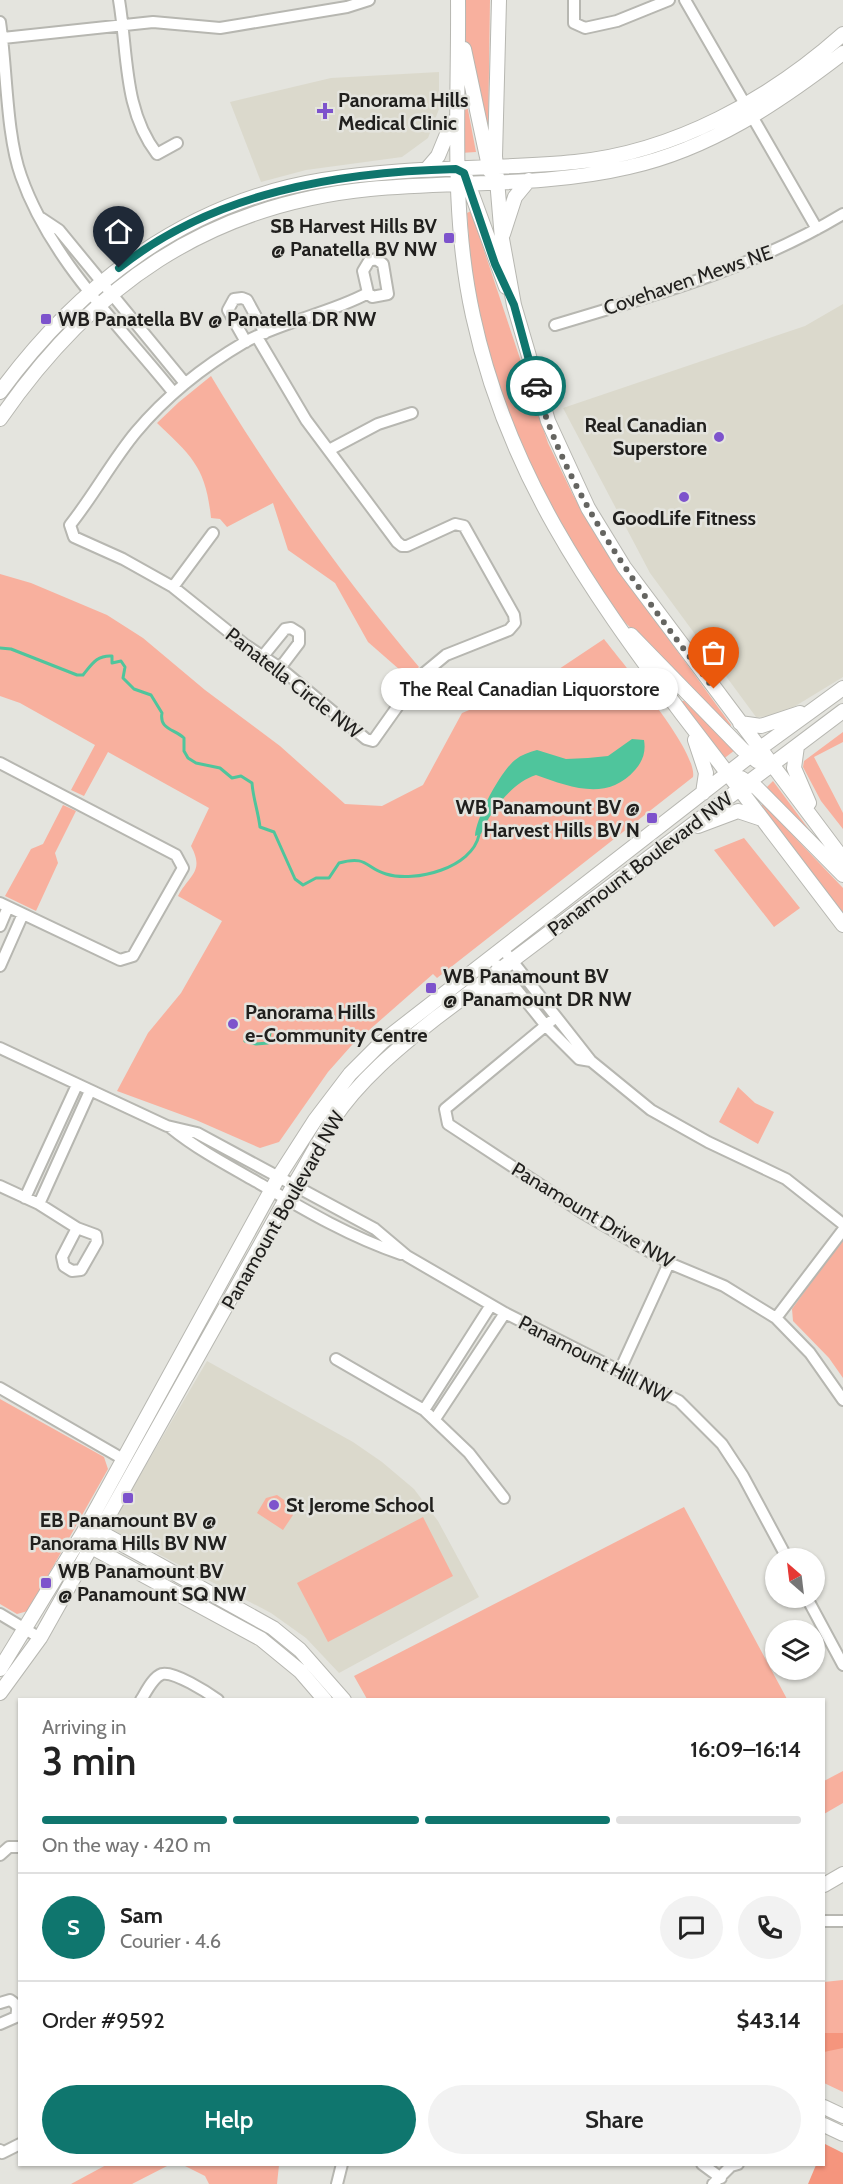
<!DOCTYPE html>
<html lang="en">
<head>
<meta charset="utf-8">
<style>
	body { margin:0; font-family:Cabin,sans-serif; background:#f2f2f2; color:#222; height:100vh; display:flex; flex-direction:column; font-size:22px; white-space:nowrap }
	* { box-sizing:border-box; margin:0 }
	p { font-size:20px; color:#767676 }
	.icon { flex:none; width:33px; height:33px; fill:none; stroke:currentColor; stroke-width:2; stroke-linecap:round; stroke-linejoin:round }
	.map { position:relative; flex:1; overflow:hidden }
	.side { position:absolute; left:18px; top:1698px; width:807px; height:468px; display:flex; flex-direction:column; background:#fff; border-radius:0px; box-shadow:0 2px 4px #0004 }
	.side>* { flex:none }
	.needle { width:39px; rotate:332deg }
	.tools { position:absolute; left:765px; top:1548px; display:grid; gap:12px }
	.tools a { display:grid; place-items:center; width:60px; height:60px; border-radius:50%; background:#fff; box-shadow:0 2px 4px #0004; font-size:30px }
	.pin { position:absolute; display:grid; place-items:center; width:51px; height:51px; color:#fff; margin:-62px -26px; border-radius:50% 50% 50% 0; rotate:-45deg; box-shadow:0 0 6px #0007 }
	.pin .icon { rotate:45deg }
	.courier { position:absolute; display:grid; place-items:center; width:60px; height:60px; margin:-30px; border:4px solid #0f766e; border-radius:50%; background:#fff; color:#222; box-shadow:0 2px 8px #0007 }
	.bubble { position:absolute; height:42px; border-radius:21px; background:#fff; box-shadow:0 2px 4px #0004; font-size:20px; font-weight:600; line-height:42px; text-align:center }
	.head em { font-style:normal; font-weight:600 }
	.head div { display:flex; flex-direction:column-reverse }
	.head { display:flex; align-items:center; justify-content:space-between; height:102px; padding:0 24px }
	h1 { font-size:39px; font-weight:600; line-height:45px }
	.bar { display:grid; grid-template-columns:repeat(4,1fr); gap:9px 6px; align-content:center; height:72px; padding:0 24px }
	.bar i { height:8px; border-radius:4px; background:#e0e0e0 }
	.bar .current { background:#0f766e }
	.bar p { grid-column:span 4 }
	.line { display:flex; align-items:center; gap:15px; padding:0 24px; border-top:2px solid #e0e0e0 }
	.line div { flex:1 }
	.round { display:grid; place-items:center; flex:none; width:63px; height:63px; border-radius:32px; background:#f2f2f2 }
	.cta { display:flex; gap:12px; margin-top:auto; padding:12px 24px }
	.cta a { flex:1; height:69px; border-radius:36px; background:#0f766e; color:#fff; font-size:24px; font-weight:600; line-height:69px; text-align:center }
	.cta a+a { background:#f2f2f2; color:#222 }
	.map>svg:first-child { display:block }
	.built { fill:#dbd9cc }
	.green { fill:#f8b09e }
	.forest { fill:#f5957d }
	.water { fill:#4fc59c }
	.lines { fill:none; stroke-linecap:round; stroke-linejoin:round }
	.stream { stroke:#4fc59c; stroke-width:3 }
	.street-casing { stroke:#b7b7b1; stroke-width:14 }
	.secondary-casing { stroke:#b7b7b1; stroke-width:16 }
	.street { stroke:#fff; stroke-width:10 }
	.secondary { stroke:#fff; stroke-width:14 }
	.done { stroke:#656561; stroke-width:6; stroke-dasharray:0 10.8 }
	.route { stroke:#0f766e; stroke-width:8 }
	.poi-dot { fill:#7d53cc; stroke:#e4e4de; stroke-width:2 }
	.labels { text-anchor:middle; stroke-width:5; stroke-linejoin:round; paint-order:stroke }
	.poi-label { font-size:20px; font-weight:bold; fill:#21201e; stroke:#e4e4de; text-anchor:start }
	.street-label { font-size:20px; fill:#21201e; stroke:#e4e4de }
</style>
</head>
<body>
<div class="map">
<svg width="843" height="2184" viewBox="0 0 843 2184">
	<rect width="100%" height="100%" fill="#e4e4de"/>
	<path class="built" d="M 439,72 L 439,109 L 428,138 L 402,157 L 306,170 L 261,182 L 230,102 L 331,78 Z
		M 843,304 L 843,677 L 779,716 L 756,717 L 650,573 L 563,408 L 805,326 Z
		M 207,1361 L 353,1442 L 382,1462 L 414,1489 L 438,1521 L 479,1597 L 339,1673 L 306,1638 L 271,1613 L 109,1528 Z"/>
	<path class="green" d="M 463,0 L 490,0 L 488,135 L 484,135 L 465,38 Z
		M 461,94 L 465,94 L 476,152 L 460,153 Z
		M 471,211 L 548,443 L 573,495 L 612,561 L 731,725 L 729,728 L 609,606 L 561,533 L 531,472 L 489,359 L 471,268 L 467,213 Z
		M 211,376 C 272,478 342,576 419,667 L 408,677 L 368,642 L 335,583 L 288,550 L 273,503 L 227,527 L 220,519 L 211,518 C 206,468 192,456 157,423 L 179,402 Z
		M 0,574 L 31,583 L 107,615 L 143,638 L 205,690 L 280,746 L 345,804 L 382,806 L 423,785 L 462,713 L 544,679 L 604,639 C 623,664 698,751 693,777 L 437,978 L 433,974 L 351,1046 L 328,1072 L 279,1142 L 260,1148 L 196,1120 L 117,1091 L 148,1033 L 181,993 L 222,921 L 178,896 C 189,875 205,872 191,846 L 209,808 L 108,752 L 84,796 L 71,790 L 95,745 L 20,703 L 0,696 Z
		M 681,701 L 684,701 L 735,750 L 722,760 Z
		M 843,732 L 843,742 L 814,757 L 843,813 L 843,829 L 821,801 L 803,767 L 804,761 Z
		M 773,781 L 813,835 L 765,789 Z
		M 763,804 L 843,888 L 843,918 L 759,807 Z
		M 63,805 L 76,811 L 55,853 L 58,863 L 36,911 L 5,896 L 31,849 L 43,844 Z
		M 744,838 L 800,908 L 774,927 L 714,850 Z
		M 738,1087 L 755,1103 L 774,1112 L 758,1144 L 719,1122 Z
		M 841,1241 L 843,1241 L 843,1378 L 829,1358 L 793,1321 L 792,1309 Z
		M 0,1399 L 104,1457 L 108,1469 L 28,1611 L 17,1614 L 0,1604 Z
		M 277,1495 L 290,1504 L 293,1515 L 283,1530 L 257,1513 L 266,1498 Z
		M 684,1507 L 787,1699 L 367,1699 L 354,1676 Z
		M 423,1517 L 453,1576 L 328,1642 L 297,1583 Z
		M 843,1771 L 843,1803 L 824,1814 L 824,1781 Z
		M 843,1980 L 843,2092 L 824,2083 L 824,1982 Z
		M 108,2164 L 169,2164 L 169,2165 L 132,2184 L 71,2184 Z
		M 183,2165 L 279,2165 L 277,2184 L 209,2184 L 205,2176 Z"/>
	<path class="forest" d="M 824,2033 L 843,2033 L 843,2048 L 824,2052 Z
		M 825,2144 L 843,2153 L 843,2184 L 808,2184 L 816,2165 L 824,2164 Z"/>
	<path class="water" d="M 632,739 L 644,740 C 646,752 643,761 635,770 C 607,802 570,787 536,775 C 513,782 490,811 481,834 L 475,836 C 476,817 501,771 515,760 C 521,755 529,752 537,750 L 566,759 L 588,758 L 608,756 Z"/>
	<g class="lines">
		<path class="stream" d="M 0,648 L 11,649 L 77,675 L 83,675 C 92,664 97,655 112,656 L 112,663 L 121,661 L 125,667 L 123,678 L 134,689 L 151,695 L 162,713 C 159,729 174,729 184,738 L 184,751 L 188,758 L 196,763 L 220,768 L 232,778 L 241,776 L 252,783 C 253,798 258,811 260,827 L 274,832 L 295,879 L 303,885 L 316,878 L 329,878 L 339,863 C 368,855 365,868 386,874 C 415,883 472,868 479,835
			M 245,1041 L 256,1044 L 268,1043 L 270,1033"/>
		<g class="street-casing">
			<path id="street" d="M 119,0 C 128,53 123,110 157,154 L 177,143
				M 574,0 L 574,23 L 585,28 L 617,21 L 669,0
				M 685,0 L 817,229
				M 0,22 C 7,69 6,134 21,176 C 50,259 119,325 173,392
				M 3,38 L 153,22 L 220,28 L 347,7 L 369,0
				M 41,218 L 59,230 L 184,382
				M 376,259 L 383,264 L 388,294 L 372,297 L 368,293 L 363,271 L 369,261 Z
				M 555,325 C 654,295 754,268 843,214
				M 257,337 L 306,420 L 397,542 L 402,546 L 407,546 L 455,524 L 464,526 L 514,615 L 515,623 L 509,630 L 446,655 L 417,679 L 373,741 L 366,739 L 280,668 L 244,644 L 173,587 L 123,559 L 74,537 L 70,525 C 94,495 112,461 136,432 C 167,395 204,366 245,342 C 283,321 329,314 368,293
				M 246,342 L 228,310 L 234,299 L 242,298 L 247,300 L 265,333
				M 329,450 L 378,424 L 412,413
				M 173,587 L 213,533
				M 263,656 L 285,629 L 291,628 L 299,633 L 299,643 L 280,668
				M 0,763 L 176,855 L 183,868 L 133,956 L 120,960 L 0,903
				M 0,926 L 8,907
				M 502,948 L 591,1061 L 651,1110 L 708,1142 L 786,1179 L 843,1224
				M 497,965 L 547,1027 L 579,1059 L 591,1061
				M 0,966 L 23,914
				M 556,1017 L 445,1109 L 448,1124 L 583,1213 L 669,1263 L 724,1286 L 776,1318 L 810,1353 L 843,1400
				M 0,1048 L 167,1126 L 197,1133 L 375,1229 L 407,1256 L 505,1313 L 679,1401 L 722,1444 L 743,1476 L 787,1558
				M 171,1128 C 197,1149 227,1165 257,1182 C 303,1209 350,1237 401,1254
				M 0,1186 L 39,1204 L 77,1228 L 96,1235 L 97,1242 L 81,1270 L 72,1271 L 64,1266 L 62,1257 L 77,1228
				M 25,1198 L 77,1085
				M 39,1204 L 90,1091
				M 776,1318 L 843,1230
				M 336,1359 L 424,1410 L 469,1453 L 504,1498
				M 620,1370 L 669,1263
				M 0,1388 L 123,1459
				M 424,1410 L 491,1305
				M 435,1419 L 505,1313
				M 807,1598 L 843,1665
				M 0,1614 L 40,1638
				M 141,1700 C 146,1692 153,1677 162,1674 C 174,1671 207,1692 218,1700
				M 0,1855 L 9,1847 L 20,1847
				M 824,1921 L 843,1921
				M 0,2003 L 10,2000 C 18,2005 18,2008 16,2017 L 0,2024
				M 0,2150 L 2,2153 L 20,2144
				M 702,2164 L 721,2178
				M 337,2184 L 342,2164
				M 713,2184 L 731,2166 L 738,2164"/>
		</g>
		<g class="secondary-casing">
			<path id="secondary" d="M 458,0 C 459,106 450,212 473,316 C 507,473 588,588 682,714 C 736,784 789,854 843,925
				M 499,0 L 495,156 L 502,239 L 514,305 L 548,421 L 588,508 L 624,567 L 843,859
				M 464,49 L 490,171
				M 426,170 L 438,156 L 452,122
				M 466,178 L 506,287
				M 503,234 L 515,197 L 529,180
				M 0,392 C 80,283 187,202 323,180 C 406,166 492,170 575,162 C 675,152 770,99 843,34
				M 0,419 C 92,286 207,205 370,189 C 456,181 544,187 629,167 C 710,149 778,103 843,53
				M 631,635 L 742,749 L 757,761
				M 740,723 L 761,726 L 800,713
				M 695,740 L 706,773 L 703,793
				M 797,746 L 794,768 L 809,803
				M 741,778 L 757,788 L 843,875
				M 698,826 L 738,811 L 762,819
				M 475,991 L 513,985
				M 93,1528 L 273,1628 L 300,1650 L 344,1700
				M 86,1544 L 261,1639 L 300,1671 L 325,1700
				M 0,1669 L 83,1533 L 279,1176 L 315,1120 L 350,1074 L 382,1042 L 759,749 L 843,688
				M 0,1693 L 40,1638 L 294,1185 C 307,1164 318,1142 332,1121 C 359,1080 398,1048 436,1018 L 843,711
				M 824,1885 L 843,1874
				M 824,2107 L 843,2116
				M 824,2125 L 843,2134"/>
		</g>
		<use href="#street" class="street"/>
		<use href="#secondary" class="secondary"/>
	</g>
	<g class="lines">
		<path class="done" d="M 536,386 C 569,501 643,595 714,689"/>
		<path class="route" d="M 119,268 C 214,192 339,172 456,169 L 464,173 L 495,264 L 514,305 L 536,386"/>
	</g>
	<g class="poi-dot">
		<path d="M322 102h6v6h6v6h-6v6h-6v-6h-6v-6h6z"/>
		<rect x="443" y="232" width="12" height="12" rx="3"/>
		<rect x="40" y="313" width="12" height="12" rx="3"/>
		<circle cx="719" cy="437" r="6"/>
		<circle cx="684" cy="497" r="6"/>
		<rect x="646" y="812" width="12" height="12" rx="3"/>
		<rect x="425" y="982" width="12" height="12" rx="3"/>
		<circle cx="233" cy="1024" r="6"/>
		<rect x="122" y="1492" width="12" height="12" rx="3"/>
		<circle cx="274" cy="1505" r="6"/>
		<rect x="40" y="1577" width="12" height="12" rx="3"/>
	</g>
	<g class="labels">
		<g class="poi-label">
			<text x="338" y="107">Panorama Hills<tspan x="338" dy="23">Medical Clinic</tspan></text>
			<text x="437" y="233" text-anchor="end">SB Harvest Hills BV<tspan x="437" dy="23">@ Panatella BV NW</tspan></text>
			<text x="58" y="326">WB Panatella BV @ Panatella DR NW</text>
			<text x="707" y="432" text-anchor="end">Real Canadian<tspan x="707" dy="23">Superstore</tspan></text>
			<text x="684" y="525" text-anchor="middle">GoodLife Fitness</text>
			<text x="640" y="814" text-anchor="end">WB Panamount BV @<tspan x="640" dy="23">Harvest Hills BV N</tspan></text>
			<text x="443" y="983">WB Panamount BV<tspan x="443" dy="23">@ Panamount DR NW</tspan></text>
			<text x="245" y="1019">Panorama Hills<tspan x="245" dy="23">e-Community Centre</tspan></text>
			<text x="286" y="1512">St Jerome School</text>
			<text x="128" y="1527" text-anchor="middle">EB Panamount BV @<tspan x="128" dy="23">Panorama Hills BV NW</tspan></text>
			<text x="58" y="1578">WB Panamount BV<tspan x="58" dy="23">@ Panamount SQ NW</tspan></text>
		</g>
		<g class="street-label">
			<text transform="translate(688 280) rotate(-19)" y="7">Covehaven Mews NE</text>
			<text transform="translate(294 683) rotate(38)" y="7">Panatella Circle NW</text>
			<text transform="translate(640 864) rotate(-37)" y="7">Panamount Boulevard NW</text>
			<text transform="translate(283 1210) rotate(-60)" y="7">Panamount Boulevard NW</text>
			<text transform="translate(593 1215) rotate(31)" y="7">Panamount Drive NW</text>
			<text transform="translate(595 1359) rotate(27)" y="7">Panamount Hill NW</text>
		</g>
	</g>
</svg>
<div class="tools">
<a><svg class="needle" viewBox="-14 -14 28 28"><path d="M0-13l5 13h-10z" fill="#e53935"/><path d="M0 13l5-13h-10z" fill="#767676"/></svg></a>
<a><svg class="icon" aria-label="layers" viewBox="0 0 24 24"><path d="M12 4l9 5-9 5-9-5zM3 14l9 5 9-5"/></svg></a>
</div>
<div class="pin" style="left:714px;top:689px;background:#ea580c"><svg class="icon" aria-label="bag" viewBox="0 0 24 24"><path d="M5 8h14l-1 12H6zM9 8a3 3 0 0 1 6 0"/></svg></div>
<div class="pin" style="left:119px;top:268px;background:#1f2937"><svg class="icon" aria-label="home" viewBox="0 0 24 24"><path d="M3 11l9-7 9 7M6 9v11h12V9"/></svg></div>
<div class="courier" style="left:536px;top:386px"><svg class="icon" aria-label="car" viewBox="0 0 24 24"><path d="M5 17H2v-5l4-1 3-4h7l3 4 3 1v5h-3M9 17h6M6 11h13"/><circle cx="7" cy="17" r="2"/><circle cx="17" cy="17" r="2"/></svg></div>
<div class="bubble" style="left:381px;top:668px;width:297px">The Real Canadian Liquorstore</div>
<section class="side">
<div class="head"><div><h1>3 min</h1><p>Arriving in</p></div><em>16:09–16:14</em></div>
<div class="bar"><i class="current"></i><i class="current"></i><i class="current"></i><i></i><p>On the way · 420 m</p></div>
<div class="line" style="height:108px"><b class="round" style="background:#0f766e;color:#fff">S</b><div><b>Sam</b><p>Courier · 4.6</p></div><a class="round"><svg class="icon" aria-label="chat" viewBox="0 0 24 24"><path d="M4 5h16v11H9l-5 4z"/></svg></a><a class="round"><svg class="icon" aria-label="phone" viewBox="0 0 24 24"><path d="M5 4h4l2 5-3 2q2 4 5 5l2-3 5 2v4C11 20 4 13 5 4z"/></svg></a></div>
<div class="line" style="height:78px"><div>Order #9592</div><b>$43.14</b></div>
<div class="cta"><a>Help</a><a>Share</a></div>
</section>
</div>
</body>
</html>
